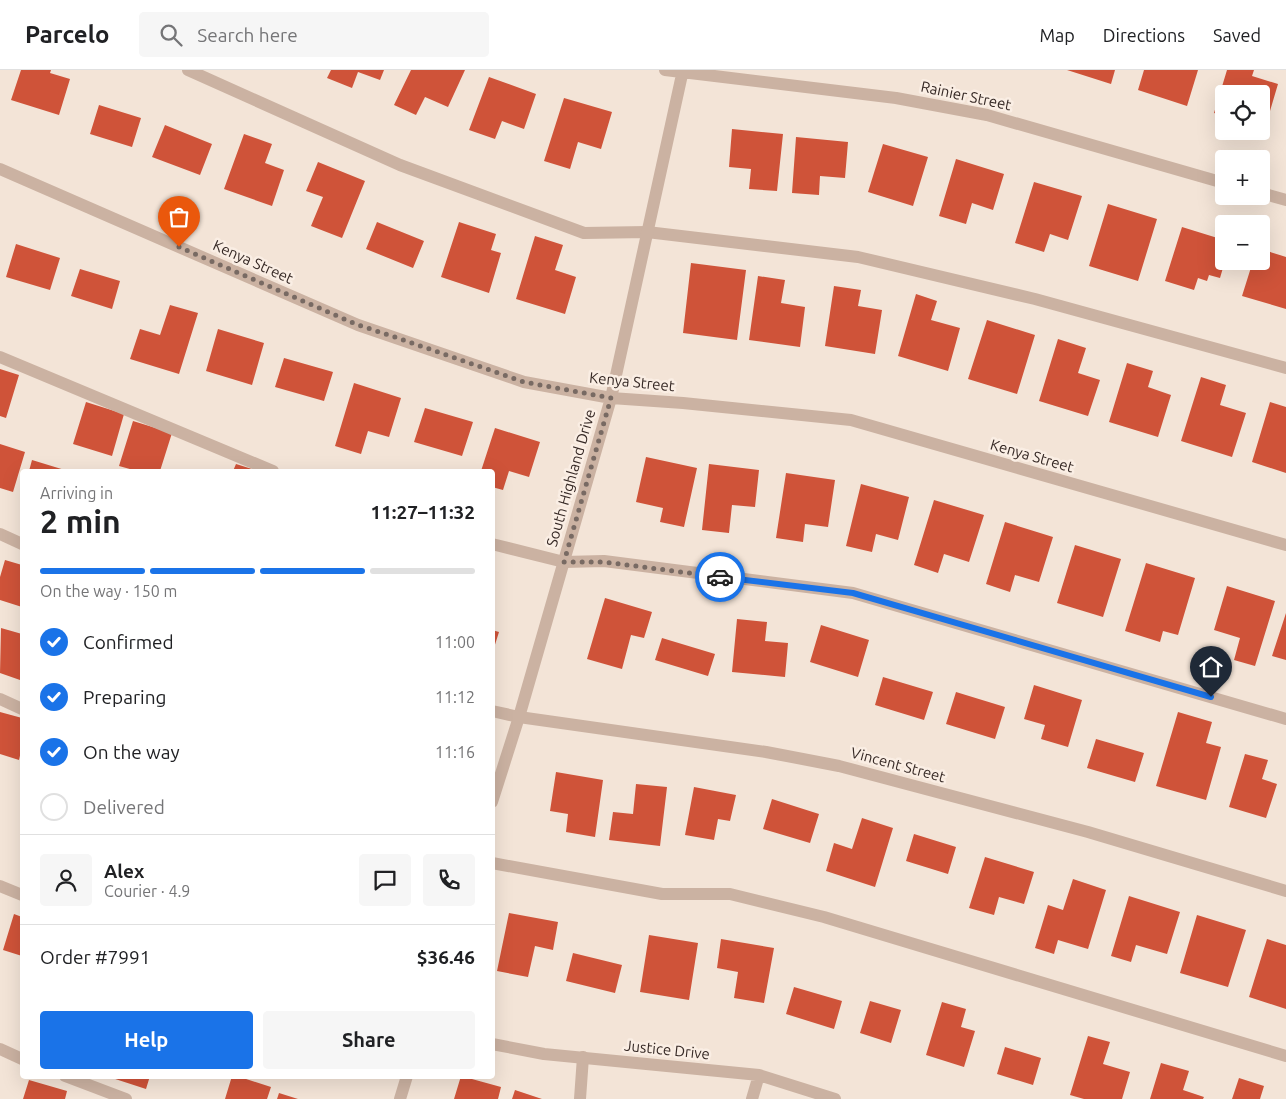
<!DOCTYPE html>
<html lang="en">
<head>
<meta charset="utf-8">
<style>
	body { margin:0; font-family:Ubuntu,sans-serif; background:#f6f6f6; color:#202124; height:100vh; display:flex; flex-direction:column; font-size:19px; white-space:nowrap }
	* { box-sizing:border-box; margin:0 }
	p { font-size:16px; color:#757577 }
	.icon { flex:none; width:28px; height:28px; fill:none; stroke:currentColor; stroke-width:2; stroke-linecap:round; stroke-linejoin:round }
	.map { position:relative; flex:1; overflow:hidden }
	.sheet { position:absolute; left:20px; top:399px; width:475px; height:610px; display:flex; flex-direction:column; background:#fff; border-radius:5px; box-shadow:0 5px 20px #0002 }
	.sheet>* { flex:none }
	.controls { position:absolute; left:1215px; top:15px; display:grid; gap:10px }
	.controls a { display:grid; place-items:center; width:55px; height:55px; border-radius:5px; background:#fff; box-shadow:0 5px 20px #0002; font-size:25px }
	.pin { position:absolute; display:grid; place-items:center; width:42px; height:42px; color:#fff; margin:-51px -21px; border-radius:50% 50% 50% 0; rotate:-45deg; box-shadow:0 0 5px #0007 }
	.pin .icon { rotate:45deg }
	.courier { position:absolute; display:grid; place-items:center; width:50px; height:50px; margin:-25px; border:4px solid #1a73e8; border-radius:50%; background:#fff; color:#222; box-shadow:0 1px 6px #0007 }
	.summary em { font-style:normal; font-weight:700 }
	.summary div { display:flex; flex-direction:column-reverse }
	.summary { display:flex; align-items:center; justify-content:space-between; height:85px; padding:0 20px }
	h1 { font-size:32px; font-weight:700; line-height:38px }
	.bar { display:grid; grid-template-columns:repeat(4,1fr); gap:8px 5px; align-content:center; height:60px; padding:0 20px }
	.bar i { height:6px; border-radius:4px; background:#e0e0e0 }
	.bar .active { background:#1a73e8 }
	.bar p { grid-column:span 4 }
	.line { display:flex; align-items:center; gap:12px; padding:0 20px; border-top:1px solid #e0e0e0 }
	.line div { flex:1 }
	.round { display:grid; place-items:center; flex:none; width:52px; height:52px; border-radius:5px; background:#f6f6f6 }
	ol { padding:0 20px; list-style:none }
	li { display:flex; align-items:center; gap:15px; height:55px }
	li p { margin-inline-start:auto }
	li .icon { padding:5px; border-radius:50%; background:#1a73e8; color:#fff; stroke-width:4 }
	li:last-child { color:#757577 }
	li i { width:28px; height:28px; border:2px solid #e0e0e0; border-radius:50% }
	.button { display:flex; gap:10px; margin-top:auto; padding:10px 20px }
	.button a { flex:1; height:58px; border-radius:5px; background:#1a73e8; color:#fff; font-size:20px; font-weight:700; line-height:58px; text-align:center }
	.button a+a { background:#f6f6f6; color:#202124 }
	header { display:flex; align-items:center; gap:30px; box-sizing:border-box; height:70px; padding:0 25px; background:#fff; border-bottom:1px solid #e0e0e0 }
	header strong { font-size:24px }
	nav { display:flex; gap:28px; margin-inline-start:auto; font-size:18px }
	.search { width:350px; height:45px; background:#f6f6f6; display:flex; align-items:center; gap:12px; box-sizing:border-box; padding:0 18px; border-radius:5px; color:#757577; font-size:19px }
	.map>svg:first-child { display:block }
	.building { fill:#cf5339 }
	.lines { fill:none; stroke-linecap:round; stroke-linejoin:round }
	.service { stroke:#cbb2a2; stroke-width:12 }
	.minor { stroke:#cbb2a2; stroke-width:12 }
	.done { stroke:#786a63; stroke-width:5; stroke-dasharray:0 9 }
	.route { stroke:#1a73e8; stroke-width:6 }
	.labels { text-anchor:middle; stroke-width:5; stroke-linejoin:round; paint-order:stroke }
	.street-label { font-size:15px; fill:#362925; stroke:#faeee4 }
</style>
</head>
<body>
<header>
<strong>Parcelo</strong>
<div class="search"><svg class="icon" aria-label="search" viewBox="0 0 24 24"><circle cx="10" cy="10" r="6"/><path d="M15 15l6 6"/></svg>Search here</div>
<nav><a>Map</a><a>Directions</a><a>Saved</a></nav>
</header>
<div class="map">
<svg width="1286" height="1029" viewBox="0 0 1286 1029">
	<rect width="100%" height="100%" fill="#f3e4d7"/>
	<path class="building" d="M 21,0 L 51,0 L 50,3 L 70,9 L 59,45 L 11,30 Z
		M 331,0 L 384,0 L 380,10 L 358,2 L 352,18 L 327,8 Z
		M 411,0 L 465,0 L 448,37 L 425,27 L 416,45 L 394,35 Z
		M 1067,0 L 1115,0 L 1111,14 Z
		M 1144,0 L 1198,0 L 1187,36 L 1138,20 Z
		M 1227,0 L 1254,0 L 1252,6 L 1278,14 L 1265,58 L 1261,57 L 1261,24 L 1224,24 L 1224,46 L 1214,43 Z
		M 489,7 L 536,24 L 524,59 L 502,51 L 495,69 L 469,60 Z
		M 564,28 L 612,42 L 601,79 L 578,72 L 570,99 L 544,91 Z
		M 99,35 L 141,48 L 132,77 L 90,64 Z
		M 165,55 L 212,74 L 200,105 L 152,87 Z
		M 732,59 L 783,64 L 777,121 L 749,119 L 751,99 L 729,97 Z
		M 244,64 L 272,74 L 265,93 L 284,100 L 272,136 L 224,119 Z
		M 796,67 L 848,72 L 845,108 L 820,106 L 819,125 L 792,123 Z
		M 883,74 L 928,87 L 913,136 L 868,122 Z
		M 956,89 L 1004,104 L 993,140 L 972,133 L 966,154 L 939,146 Z
		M 318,92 L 365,111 L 342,168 L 311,156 L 323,127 L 306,121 Z
		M 1034,112 L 1082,126 L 1068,170 L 1050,164 L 1044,182 L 1015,173 Z
		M 1108,134 L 1157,149 L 1138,211 L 1089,196 Z
		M 377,152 L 424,171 L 413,198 L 366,179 Z
		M 459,152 L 496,164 L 491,180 L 501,183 L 489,223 L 441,207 Z
		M 1182,157 L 1224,170 L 1225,191 L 1220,208 L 1209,205 L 1207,211 L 1198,208 L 1194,220 L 1165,211 Z
		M 535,166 L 563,175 L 555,200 L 576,207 L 565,244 L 516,229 Z
		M 16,174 L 60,188 L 50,220 L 6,207 Z
		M 1261,179 L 1286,187 L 1286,239 L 1242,226 L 1253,191 L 1261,191 Z
		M 691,193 L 746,200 L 737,270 L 683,263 Z
		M 80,199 L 120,211 L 112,239 L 71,226 Z
		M 758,206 L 785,210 L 781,233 L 805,237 L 800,277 L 749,270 Z
		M 834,216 L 861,220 L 858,236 L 882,240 L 875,284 L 825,276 Z
		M 916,224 L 937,231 L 931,250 L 960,258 L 948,301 L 898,286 Z
		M 170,235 L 198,243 L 179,304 L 130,289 L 140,259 L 160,265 Z
		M 987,250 L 1035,265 L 1017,324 L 968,309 Z
		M 218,259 L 264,273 L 252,315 L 206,301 Z
		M 1058,269 L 1086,278 L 1078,303 L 1100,310 L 1088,346 L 1039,331 Z
		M 284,288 L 333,302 L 324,331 L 275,317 Z
		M 1127,293 L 1153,301 L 1148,317 L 1171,325 L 1158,367 L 1109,352 Z
		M 0,299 L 19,305 L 6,348 L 0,346 Z
		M 1201,307 L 1226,315 L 1220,335 L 1246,343 L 1232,387 L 1181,371 Z
		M 354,313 L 401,328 L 389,367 L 368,361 L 361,384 L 335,376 Z
		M 86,332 L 124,344 L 112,386 L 73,374 Z
		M 1270,332 L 1286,337 L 1286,403 L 1252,392 Z
		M 425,338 L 473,352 L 462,386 L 414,372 Z
		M 133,351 L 172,363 L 160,401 L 137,401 L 119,396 Z
		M 495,358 L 540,372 L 529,407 L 509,401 L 503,420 L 492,417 L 492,401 L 481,401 Z
		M 0,374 L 25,382 L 13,422 L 0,418 Z
		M 646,387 L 697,398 L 684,457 L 660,452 L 663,438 L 636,432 Z
		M 32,390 L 68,401 L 29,401 Z
		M 236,394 L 258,401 L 233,401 Z
		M 709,394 L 759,400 L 755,437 L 732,435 L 729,463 L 702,460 Z
		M 786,403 L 835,410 L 828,457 L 805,454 L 803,472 L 776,468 Z
		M 861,414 L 909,427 L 898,470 L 876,464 L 872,482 L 846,476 Z
		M 934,430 L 984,445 L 969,492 L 944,484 L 938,503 L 914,495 Z
		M 1005,452 L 1053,467 L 1039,512 L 1015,505 L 1010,522 L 986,514 Z
		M 1075,475 L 1121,489 L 1103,547 L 1057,533 Z
		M 5,490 L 22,495 L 22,537 L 0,530 L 0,507 Z
		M 1146,493 L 1195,508 L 1178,565 L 1163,561 L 1160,572 L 1125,561 Z
		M 1227,516 L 1275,531 L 1255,596 L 1234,590 L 1240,568 L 1214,560 Z
		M 605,528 L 652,542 L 644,568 L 631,565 L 622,599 L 587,589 Z
		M 1286,543 L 1286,590 L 1272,586 Z
		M 737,549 L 767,552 L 765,571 L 788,573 L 785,607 L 732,602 Z
		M 821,555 L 869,570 L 858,607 L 810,592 Z
		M 1,558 L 22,564 L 22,603 L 20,610 L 0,603 Z
		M 492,560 L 499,562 L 493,581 L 492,581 Z
		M 662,568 L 715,584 L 708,606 L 655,590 Z
		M 883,607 L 933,622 L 924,650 L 875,635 Z
		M 1034,615 L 1082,630 L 1068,677 L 1041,669 L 1045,655 L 1024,649 Z
		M 956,622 L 1005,637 L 995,669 L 946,654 Z
		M 0,642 L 22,648 L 22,677 L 19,690 L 0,684 Z
		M 1178,642 L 1212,652 L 1206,673 L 1221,677 L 1206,730 L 1156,716 Z
		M 1096,669 L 1144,683 L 1135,712 L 1087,698 Z
		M 1245,684 L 1268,690 L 1262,709 L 1277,714 L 1266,748 L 1229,737 Z
		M 556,702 L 603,710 L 595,767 L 566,762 L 568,744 L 550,741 Z
		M 636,714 L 667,717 L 660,776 L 609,770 L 613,742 L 633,744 Z
		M 694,717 L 736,725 L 730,751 L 718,749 L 714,770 L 685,765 Z
		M 772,729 L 819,744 L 810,773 L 763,759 Z
		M 862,748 L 893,758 L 875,817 L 826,801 L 834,773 L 852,779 Z
		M 914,764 L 956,777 L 948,804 L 906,791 Z
		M 985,787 L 1034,802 L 1024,834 L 999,827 L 994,845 L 969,838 Z
		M 1073,809 L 1106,820 L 1088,879 L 1058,870 L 1054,884 L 1035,878 L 1048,835 L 1063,840 Z
		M 1129,826 L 1180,842 L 1167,884 L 1136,875 L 1131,892 L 1111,886 Z
		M 509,843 L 558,852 L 553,880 L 535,876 L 528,907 L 497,901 Z
		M 14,844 L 22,847 L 22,886 L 3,880 Z
		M 1197,845 L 1246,860 L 1228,917 L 1180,903 Z
		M 649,865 L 698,873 L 689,930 L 640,922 Z
		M 721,869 L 774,878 L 764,933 L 734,928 L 738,902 L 717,898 Z
		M 1267,869 L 1286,875 L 1286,939 L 1249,927 Z
		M 573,883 L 622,895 L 615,923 L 566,911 Z
		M 794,917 L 842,931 L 834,959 L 786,944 Z
		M 870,931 L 901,940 L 891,973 L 860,963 Z
		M 942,932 L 966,939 L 961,957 L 975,961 L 964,997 L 926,985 Z
		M 1088,966 L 1110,972 L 1103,994 L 1130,1002 L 1122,1029 L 1084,1029 L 1070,1025 Z
		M 1005,977 L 1041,988 L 1033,1015 L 997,1004 Z
		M 1161,993 L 1189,1001 L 1183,1020 L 1204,1027 L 1203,1029 L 1150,1029 Z
		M 106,1006 L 150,1006 L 146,1019 Z
		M 232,1006 L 237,1006 L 271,1017 L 267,1029 L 225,1029 Z
		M 461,1006 L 501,1017 L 498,1029 L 454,1029 Z
		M 1239,1008 L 1264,1016 L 1260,1029 L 1232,1029 Z
		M 29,1010 L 67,1021 L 65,1029 L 23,1029 Z
		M 515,1020 L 542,1029 L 512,1029 Z
		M 279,1023 L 298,1029 L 277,1029 Z"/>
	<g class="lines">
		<path class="service" d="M 188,0 L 400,95 L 584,163 L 647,162 L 858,187 L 1035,229 L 1286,298
			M 0,287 L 273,401
			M 492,474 L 564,492 L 604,491 L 853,523 L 1286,649
			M 0,629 L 22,639
			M 492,793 L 662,824 L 730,824 L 824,847 L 1286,986
			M 0,979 L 22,989
			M 65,1006 L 126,1029
			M 580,1029 L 583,987"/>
		<path class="minor" d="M 665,0 L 896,28 L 987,45 L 1224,113
			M 0,99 L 358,255 L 524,312 L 611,328 L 683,333 L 851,350 L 1286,475
			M 1261,123 L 1286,130
			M 0,464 L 22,474
			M 492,641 L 519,647 L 766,682 L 839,696 L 1088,762 L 1286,821
			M 492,732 L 519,647 L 611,328 L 683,0
			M 0,816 L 22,825
			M 492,974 L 544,984 L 759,1005 L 835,1029
			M 400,1029 L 407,1006
			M 752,1029 L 759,1005"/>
	</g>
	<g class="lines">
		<path class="done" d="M 179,177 L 358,255 L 392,266 L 524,312 L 611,328 L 564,492 L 604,492 L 720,507"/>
		<path class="route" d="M 720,507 L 853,523 L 1211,627"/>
	</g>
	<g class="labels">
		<g class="street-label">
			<text transform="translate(966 26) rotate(12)" y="5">Rainier Street</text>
			<text transform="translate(253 192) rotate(24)" y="5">Kenya Street</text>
			<text transform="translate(632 312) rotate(6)" y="5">Kenya Street</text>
			<text transform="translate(1032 386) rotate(16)" y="5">Kenya Street</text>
			<text transform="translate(571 408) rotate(-74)" y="5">South Highland Drive</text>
			<text transform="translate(898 695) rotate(15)" y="5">Vincent Street</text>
			<text transform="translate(667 980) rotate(6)" y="5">Justice Drive</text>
		</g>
	</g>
</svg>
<div class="controls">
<a><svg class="icon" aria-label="locate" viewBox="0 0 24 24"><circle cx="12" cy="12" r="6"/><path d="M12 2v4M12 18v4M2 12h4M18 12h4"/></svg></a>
<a>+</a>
<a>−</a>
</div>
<div class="pin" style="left:179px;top:177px;background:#ea580c"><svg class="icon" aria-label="bag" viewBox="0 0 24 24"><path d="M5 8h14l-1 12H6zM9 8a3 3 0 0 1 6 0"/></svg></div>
<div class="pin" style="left:1211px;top:627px;background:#1f2937"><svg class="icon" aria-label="home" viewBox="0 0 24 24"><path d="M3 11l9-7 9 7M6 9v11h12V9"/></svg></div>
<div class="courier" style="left:720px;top:507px"><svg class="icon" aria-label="car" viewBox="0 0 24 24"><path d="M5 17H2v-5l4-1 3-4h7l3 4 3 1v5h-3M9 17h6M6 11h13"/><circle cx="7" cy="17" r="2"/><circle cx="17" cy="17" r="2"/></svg></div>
<section class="sheet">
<div class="summary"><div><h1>2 min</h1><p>Arriving in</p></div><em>11:27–11:32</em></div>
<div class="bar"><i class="active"></i><i class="active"></i><i class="active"></i><i></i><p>On the way · 150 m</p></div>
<ol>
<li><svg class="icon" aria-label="check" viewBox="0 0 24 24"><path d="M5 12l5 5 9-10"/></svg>Confirmed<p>11:00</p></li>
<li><svg class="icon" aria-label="check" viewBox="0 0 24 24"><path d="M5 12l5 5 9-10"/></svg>Preparing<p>11:12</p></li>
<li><svg class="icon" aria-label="check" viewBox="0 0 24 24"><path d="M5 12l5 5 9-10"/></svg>On the way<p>11:16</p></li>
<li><i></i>Delivered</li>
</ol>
<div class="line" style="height:90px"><a class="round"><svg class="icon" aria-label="person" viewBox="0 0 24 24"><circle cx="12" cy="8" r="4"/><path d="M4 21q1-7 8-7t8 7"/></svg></a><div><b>Alex</b><p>Courier · 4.9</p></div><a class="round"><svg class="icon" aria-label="chat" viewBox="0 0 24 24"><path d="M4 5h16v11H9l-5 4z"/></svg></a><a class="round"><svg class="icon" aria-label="phone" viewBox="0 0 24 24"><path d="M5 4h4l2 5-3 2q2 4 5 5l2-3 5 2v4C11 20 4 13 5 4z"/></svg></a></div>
<div class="line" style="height:65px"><div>Order #7991</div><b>$36.46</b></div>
<div class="button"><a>Help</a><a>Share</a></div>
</section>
</div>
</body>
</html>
